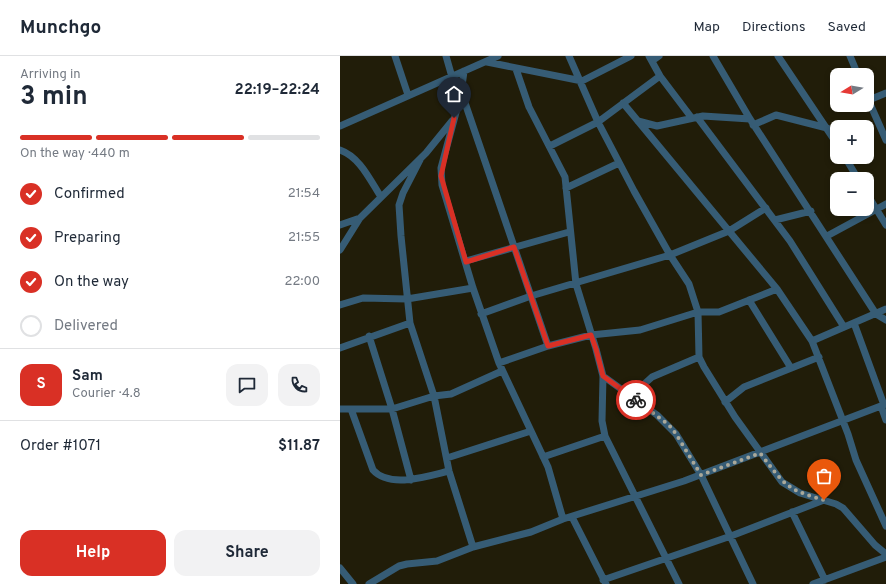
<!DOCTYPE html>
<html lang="en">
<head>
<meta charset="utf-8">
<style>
	body { margin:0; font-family:Overpass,sans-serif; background:#f2f2f3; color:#1f2937; height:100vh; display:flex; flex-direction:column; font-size:15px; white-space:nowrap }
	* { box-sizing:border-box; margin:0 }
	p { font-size:13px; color:#747a83 }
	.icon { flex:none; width:22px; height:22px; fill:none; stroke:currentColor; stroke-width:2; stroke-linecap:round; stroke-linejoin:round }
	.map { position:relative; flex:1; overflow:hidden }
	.sheet { display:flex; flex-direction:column; background:#fff; width:340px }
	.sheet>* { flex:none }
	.needle { width:26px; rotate:259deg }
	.buttons { position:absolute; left:490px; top:12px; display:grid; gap:8px }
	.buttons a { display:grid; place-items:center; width:44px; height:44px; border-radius:8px; background:#fff; box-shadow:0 2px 6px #0003; font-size:20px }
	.pin { position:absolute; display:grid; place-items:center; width:34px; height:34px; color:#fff; margin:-41px -17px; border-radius:50% 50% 50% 0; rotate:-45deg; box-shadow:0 0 4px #0007 }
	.pin .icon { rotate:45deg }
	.courier { position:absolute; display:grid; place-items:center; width:40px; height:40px; margin:-20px; border:3px solid #d93025; border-radius:50%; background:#fff; color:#222; box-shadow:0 1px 5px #0007 }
	.head em { font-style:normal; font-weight:700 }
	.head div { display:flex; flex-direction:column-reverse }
	.head { display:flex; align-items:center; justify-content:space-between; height:68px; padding:0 20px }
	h1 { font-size:26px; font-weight:700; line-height:30px }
	.bar { display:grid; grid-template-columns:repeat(4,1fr); gap:6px 4px; align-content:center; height:48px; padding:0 20px }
	.bar i { height:5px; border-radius:3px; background:#e0e1e3 }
	.bar .on { background:#d93025 }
	.bar p { grid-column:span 4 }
	.line { display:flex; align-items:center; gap:10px; padding:0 20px; border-top:1px solid #e0e1e3 }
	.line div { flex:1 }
	.round { display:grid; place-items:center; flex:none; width:42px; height:42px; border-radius:12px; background:#f2f2f3 }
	ol { padding:0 20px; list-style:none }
	li { display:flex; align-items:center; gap:12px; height:44px }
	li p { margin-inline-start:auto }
	li .icon { padding:4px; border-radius:50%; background:#d93025; color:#fff; stroke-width:4 }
	li:last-child { color:#747a83 }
	li i { width:22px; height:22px; border:2px solid #e0e1e3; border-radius:50% }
	.action { display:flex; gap:8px; margin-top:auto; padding:8px 20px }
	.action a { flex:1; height:46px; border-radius:12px; background:#d93025; color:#fff; font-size:16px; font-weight:700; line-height:46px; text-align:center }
	.action a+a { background:#f2f2f3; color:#1f2937 }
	header { display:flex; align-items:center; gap:24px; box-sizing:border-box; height:56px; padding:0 20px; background:#fff; border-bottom:1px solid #e0e1e3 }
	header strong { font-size:19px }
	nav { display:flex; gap:22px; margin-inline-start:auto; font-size:14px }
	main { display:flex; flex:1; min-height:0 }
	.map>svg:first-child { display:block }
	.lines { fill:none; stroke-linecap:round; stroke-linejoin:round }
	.minor { stroke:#365c75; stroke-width:7 }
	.done { stroke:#aba99a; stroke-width:4; stroke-dasharray:0 7.2 }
	.route { stroke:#d93025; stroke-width:5 }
</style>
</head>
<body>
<header>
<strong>Munchgo</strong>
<nav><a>Map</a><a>Directions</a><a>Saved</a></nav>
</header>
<main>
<section class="sheet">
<div class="head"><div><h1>3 min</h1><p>Arriving in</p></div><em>22:19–22:24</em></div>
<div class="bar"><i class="on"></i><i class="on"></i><i class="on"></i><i></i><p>On the way · 440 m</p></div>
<ol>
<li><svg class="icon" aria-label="check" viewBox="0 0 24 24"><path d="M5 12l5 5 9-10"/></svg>Confirmed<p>21:54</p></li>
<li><svg class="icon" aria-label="check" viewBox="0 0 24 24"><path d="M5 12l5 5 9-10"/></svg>Preparing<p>21:55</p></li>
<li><svg class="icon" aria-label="check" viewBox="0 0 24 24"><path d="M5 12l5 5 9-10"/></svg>On the way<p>22:00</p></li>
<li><i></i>Delivered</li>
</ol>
<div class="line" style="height:72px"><b class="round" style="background:#d93025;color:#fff">S</b><div><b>Sam</b><p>Courier · 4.8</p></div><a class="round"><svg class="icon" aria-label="chat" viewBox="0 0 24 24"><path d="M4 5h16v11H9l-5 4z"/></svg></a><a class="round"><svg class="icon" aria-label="phone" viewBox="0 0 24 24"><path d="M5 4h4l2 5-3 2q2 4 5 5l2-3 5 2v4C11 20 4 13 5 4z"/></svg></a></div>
<div class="line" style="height:52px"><div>Order #1071</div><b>$11.87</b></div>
<div class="action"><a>Help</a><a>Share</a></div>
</section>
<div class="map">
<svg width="546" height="528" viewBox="0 0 546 528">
	<rect width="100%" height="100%" fill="#211d09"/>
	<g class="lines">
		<path class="minor" d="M 55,0 L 68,39
			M 106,0 L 112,21
			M 229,0 L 258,66 L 294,135 L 330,199 L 349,228 L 358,256 L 359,301 L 364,311 L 395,361 L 442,426 L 460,437 L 496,448 L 503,452 L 535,489 L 546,498
			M 309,0 L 320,20 L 351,61
			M 373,0 L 410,63 L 536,258 L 546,264
			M 438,0 L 497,88
			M 510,0 L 518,19
			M 312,5 L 319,0
			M 147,6 L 242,25 L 291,0
			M 176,13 L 189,51 L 225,121 L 236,228 L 256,293 L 263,320 L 262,365 L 265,380 L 339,528
			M 124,15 L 121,38 L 101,112 L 102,129 L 133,232 L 159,307 L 208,411 L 223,463
			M 122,38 L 208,290
			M 527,41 L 546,84
			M 529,44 L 546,37
			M 283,47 L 437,233 L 472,285 L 508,378 L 516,404 L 546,470
			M 357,61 L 450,185 L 504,271
			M 298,65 L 317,70 L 363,60 L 410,63
			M 413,69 L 436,59 L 487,72
			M 0,70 L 158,0
			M 210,90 L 258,66 L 320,20
			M 0,94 C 20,101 30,124 41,141
			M 505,101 L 518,123
			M 80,104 L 63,137 L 59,149 L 61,180 L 70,267 L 94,340 L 109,415 L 133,491
			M 226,132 L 279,107
			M 527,138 L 546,169
			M 435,164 L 471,155
			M 0,169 L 20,162
			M 487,180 L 546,148
			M 0,194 L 20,162 L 86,97 L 112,65
			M 126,205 L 229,176
			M 409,244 L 451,312
			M 0,249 L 23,242 L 67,243 L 133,232
			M 141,258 L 191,240 L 330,199 L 389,175 L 426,152
			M 514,267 L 544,349
			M 29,280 L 52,353 L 71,424
			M 472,285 L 546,253
			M 0,292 L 70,267
			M 159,307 L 208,290 L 251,279 L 300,274 L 358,256 L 379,256 L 437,233
			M 263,320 L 317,359 L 336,378 L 361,419 L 413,528
			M 291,340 L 312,321 L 359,301
			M 385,346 L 404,331 L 479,301
			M 541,350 L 546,364
			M 0,353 L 52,353 L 94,340 L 111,338 L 162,315
			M 11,353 L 33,414 C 50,433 88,420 109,415
			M 203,401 L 265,380
			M 107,402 L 191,375
			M 452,456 L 485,524
			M 232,461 L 266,528
			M 0,512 L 13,528
			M 263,524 L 391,480 L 484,444
			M 29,528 L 59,510 L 67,508 L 97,505 L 133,491 L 191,476 L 223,463 L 344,425 L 546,348
			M 473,528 L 546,501"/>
	</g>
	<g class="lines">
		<path class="done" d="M 296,344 L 329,369 L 336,378 L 361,419 L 420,397 C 445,429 445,433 484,444"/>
		<path class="route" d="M 114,62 L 101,120 L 126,206 L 174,191 L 208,290 L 251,279 L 256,293 L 263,320 L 296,344"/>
	</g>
</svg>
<div class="buttons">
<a><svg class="needle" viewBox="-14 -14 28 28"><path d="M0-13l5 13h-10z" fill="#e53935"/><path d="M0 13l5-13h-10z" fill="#747a83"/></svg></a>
<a>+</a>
<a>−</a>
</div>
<div class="pin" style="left:484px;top:444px;background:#ea580c"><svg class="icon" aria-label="bag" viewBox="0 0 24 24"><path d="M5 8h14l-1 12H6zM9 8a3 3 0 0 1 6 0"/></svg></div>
<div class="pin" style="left:114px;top:62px;background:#1f2937"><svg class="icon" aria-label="home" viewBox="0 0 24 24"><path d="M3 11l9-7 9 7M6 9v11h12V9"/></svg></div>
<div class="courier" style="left:296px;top:344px"><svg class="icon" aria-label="bike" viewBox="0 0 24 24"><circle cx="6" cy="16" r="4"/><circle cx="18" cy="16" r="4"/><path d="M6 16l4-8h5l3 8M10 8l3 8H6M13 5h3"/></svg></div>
</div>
</main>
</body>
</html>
